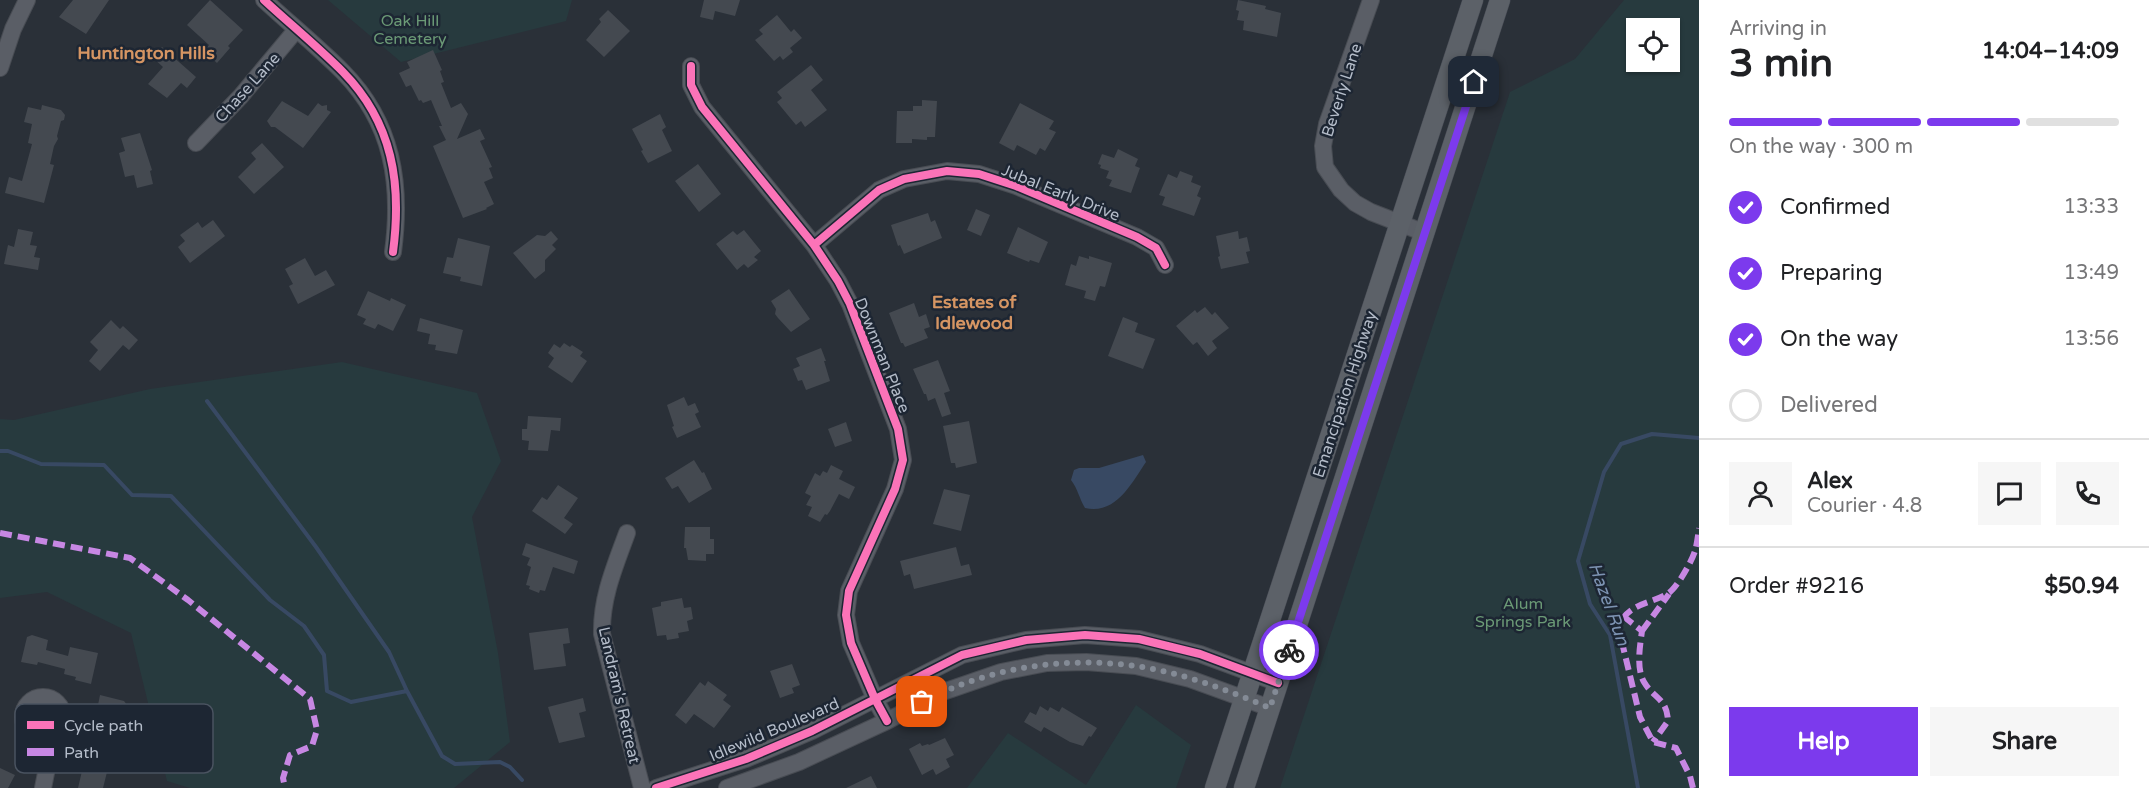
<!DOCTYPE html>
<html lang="en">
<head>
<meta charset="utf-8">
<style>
	body { margin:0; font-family:"Varela Round",sans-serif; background:#f6f6f6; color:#202124; height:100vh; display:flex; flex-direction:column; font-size:22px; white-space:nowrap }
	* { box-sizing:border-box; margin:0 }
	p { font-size:20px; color:#757577 }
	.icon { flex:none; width:33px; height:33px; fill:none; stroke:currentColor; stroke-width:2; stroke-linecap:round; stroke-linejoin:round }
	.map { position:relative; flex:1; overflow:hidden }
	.panel { display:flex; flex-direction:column; background:#fff; width:450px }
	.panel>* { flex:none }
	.controls { position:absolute; left:1626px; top:18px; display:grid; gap:12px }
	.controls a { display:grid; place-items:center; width:54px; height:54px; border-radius:0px; background:#fff; box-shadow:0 2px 4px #0004; font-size:30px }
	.pin { position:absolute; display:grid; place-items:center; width:51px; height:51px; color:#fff; margin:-26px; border-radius:12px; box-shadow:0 3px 9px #0006 }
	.courier { position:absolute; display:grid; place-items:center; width:60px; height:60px; margin:-30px; border:4px solid #7c3aed; border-radius:50%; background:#fff; color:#222; box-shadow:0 2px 8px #0007 }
	.headline em { font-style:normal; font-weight:700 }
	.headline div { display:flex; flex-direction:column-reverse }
	.headline { display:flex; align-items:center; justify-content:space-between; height:102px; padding:0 30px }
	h1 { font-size:39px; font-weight:700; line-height:45px }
	.bar { display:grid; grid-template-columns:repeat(4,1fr); gap:9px 6px; align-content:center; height:72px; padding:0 30px }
	.bar i { height:8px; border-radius:4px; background:#e0e0e0 }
	.bar .active { background:#7c3aed }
	.bar p { grid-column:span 4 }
	.line { display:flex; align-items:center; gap:15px; padding:0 30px; border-top:2px solid #e0e0e0 }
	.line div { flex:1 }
	.round { display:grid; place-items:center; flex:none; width:63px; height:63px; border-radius:0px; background:#f6f6f6 }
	ol { padding:0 30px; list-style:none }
	li { display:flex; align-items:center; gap:18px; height:66px }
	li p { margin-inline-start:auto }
	li .icon { padding:6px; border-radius:50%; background:#7c3aed; color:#fff; stroke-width:4 }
	li:last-child { color:#757577 }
	li i { width:33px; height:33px; border:3px solid #e0e0e0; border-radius:50% }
	.cta { display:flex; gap:12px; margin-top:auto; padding:12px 30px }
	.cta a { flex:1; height:69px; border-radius:0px; background:#7c3aed; color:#fff; font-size:24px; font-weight:700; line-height:69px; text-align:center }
	.cta a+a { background:#f6f6f6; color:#202124 }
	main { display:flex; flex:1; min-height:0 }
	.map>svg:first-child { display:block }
	.green { fill:#273a3e; fill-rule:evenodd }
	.water { fill:#384963 }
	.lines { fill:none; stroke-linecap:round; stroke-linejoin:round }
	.stream { stroke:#384963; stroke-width:4 }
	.building { fill:#444950 }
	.minor-casing { stroke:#484c53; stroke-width:18 }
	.major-casing { stroke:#484c55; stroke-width:21 }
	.minor { stroke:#5a5e66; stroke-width:16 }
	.major { stroke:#5c6168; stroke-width:20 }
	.quiet { stroke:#c787e3; stroke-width:6; stroke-dasharray:12 6; stroke-linecap:butt }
	.cycleway-casing { stroke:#1d2633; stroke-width:11 }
	.cycleway { stroke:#fb73b8; stroke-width:8 }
	.done { stroke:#848b96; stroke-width:6; stroke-dasharray:0 10.8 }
	.route { stroke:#7c3aed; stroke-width:8 }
	.labels { text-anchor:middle; stroke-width:5; stroke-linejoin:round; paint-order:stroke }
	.park-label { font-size:16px; fill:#6b9a76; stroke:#1d2633 }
	.street-label { font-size:16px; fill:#b4bcc9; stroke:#1d2633 }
	.neighbourhood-label { font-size:18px; font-weight:bold; fill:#d59563; stroke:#1d2633 }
	.water-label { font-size:18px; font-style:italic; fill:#7c92b1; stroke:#1d2633 }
	.key { fill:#1d2633; stroke:#4a5360; stroke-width:1.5 }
	.key-label { font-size:16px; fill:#b4bcc9 }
</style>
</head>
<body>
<main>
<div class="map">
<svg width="1699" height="788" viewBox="0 0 1699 788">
	<rect width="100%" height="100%" fill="#2a3038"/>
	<path class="green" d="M 328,0 L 572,0 L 566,21 L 401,62 Z
		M 1624,0 L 1699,0 L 1699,788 L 1280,788 L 1510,92 L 1575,59 ZM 1636,28 L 1670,28 L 1670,62 L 1636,62 Z
		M 342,362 L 477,393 L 501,461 L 472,517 L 498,653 L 510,742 L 454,788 L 190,788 L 167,781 L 131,633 L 47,592 L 0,598 L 0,419 L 14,420 L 150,389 Z
		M 1136,705 L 1191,745 L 1176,788 L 967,788 L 1008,733 L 1086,785 Z"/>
	<path class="water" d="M 1143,455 L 1146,462 C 1131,484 1116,515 1085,508 C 1079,498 1078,489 1071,480 L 1074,470 L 1079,468 L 1099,468 Z"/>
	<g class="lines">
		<path class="stream" d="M 207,401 L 316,547 L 389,652 L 407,691
			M 0,451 L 8,451 L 41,464 L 104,465 L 132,495 L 171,496 L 270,600 L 304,626 L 324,655 L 327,691 L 351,702 L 407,691 L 442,756 L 455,764 L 500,762 L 510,767 L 522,780
			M 1638,788 L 1610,635 L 1590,604 L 1578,561 L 1604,472 L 1621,444 L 1652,434 L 1699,438"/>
	</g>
	<path class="building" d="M 73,0 L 109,0 L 86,34 L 59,17 Z
		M 210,0 L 243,30 L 228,46 L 230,48 L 217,63 L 204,51 L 209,45 L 187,25 Z
		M 704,0 L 740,0 L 735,16 L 715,11 L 713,20 L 700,17 Z
		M 1238,0 L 1266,6 L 1265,9 L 1281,13 L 1277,37 L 1243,30 L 1244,21 L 1237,20 L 1239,11 L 1236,10 Z
		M 608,10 L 630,31 L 604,57 L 586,40 L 601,22 L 599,19 Z
		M 777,15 L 791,32 L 794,29 L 802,38 L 790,48 L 793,52 L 783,60 L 780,56 L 774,61 L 755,40 L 763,34 L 759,30 Z
		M 162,47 L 196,77 L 187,88 L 181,83 L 167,98 L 148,84 L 163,67 L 152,57 Z
		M 433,50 L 442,70 L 440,71 L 444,82 L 441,83 L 451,108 L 461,103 L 468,114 L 457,139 L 480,129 L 485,139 L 480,141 L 492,167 L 489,168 L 493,178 L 484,182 L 494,204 L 486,208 L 487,209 L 463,218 L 433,146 L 446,140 L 439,126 L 442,126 L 431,100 L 423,103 L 421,100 L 419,101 L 411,85 L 406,87 L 399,73 L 410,68 L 407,62 Z
		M 811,65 L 823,80 L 811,90 L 827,110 L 805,127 L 801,121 L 796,125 L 777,102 L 782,98 L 777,92 Z
		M 922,100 L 937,101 L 935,137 L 927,137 L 927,140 L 912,139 L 912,143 L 896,143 L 897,111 L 913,111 L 913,106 L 922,106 Z
		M 282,101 L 308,116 L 318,103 L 322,106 L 327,105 L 327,110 L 331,112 L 303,148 L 275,127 L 271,127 L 267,121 Z
		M 1020,103 L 1054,121 L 1049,129 L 1056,132 L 1045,151 L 1040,148 L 1036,155 L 1017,145 L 1014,151 L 999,143 Z
		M 42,105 L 61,110 L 65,115 L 64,120 L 61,121 L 57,136 L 58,139 L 54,146 L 50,164 L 54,165 L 44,203 L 5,193 L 9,177 L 22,181 L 32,144 L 28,143 L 32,124 L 24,122 L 28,107 L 41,110 Z
		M 660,114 L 666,127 L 662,130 L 672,151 L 648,163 L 641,151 L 643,150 L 632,129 Z
		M 140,133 L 152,170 L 150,171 L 153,184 L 137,188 L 134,175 L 125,177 L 119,153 L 125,151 L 121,138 Z
		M 262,143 L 284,167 L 254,194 L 238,177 L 256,159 L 251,153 Z
		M 1118,149 L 1138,159 L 1135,166 L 1140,168 L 1131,193 L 1109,186 L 1112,180 L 1106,178 L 1109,171 L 1100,168 L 1101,165 L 1098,164 L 1102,154 L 1114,158 Z
		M 698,164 L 721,194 L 699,212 L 675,181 Z
		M 1180,171 L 1193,176 L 1191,182 L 1201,186 L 1197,196 L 1201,198 L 1194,216 L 1162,205 L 1165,197 L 1159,195 L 1168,174 L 1177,178 Z
		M 976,209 L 990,215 L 981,236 L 967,230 Z
		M 928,213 L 931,222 L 935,220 L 942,238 L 904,254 L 900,245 L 898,246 L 891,225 Z
		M 213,220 L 225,236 L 190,263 L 178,247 L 185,241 L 180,235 L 198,222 L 202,228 Z
		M 1018,227 L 1048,242 L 1039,263 L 1030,260 L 1029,262 L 1007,253 Z
		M 18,229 L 33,232 L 30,245 L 37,246 L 34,257 L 40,258 L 38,270 L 4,264 L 8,245 L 14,247 Z
		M 744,230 L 761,251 L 754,257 L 758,260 L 748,268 L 744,264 L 737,270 L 716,244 L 733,231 L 737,235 Z
		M 551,231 L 558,239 L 552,245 L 556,249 L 545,260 L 545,271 L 535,279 L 513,253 L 537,235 L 545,236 Z
		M 1238,231 L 1239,239 L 1247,237 L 1250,251 L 1246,252 L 1249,263 L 1221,269 L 1218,257 L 1220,256 L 1216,236 Z
		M 458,238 L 490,246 L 482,286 L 460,281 L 461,277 L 443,273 L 447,257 L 453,258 Z
		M 1079,256 L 1089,259 L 1089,256 L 1112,263 L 1105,287 L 1100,286 L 1095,301 L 1084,298 L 1086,291 L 1065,285 L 1071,264 L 1076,266 Z
		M 305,258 L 315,276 L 326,270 L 335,285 L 298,304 L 289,286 L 293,284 L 285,269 Z
		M 789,289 L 810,319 L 791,332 L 778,318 L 775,314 L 776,309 L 771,301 Z
		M 368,291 L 390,301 L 391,298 L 406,305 L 393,331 L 378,324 L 375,329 L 363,324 L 366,319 L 357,315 Z
		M 914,303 L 919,317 L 926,314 L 930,327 L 924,329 L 928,338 L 905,347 L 903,343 L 901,343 L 889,313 Z
		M 1205,307 L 1212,315 L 1215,312 L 1229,328 L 1212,341 L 1217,348 L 1208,356 L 1197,342 L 1193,345 L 1176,326 L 1195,310 L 1197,313 Z
		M 1123,317 L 1138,323 L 1135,332 L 1155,339 L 1143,369 L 1108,356 Z
		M 420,318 L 463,330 L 457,354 L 435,350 L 436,345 L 428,344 L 430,334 L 417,331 Z
		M 111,320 L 120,329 L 123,326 L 138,340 L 129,350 L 123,345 L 100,371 L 89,361 L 98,350 L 90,342 Z
		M 564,343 L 570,347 L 572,345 L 583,352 L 580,356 L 587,361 L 572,383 L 548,367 L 554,358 L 548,353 L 554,344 L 560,348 Z
		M 821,348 L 826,361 L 824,361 L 830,381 L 806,390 L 802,380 L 798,381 L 793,369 L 800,366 L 796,358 Z
		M 938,360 L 950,391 L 944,393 L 951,414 L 942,417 L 935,398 L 928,401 L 926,394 L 924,394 L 913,369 Z
		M 684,397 L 688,406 L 695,403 L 699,412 L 695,414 L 701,427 L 677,438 L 672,427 L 674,426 L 667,405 Z
		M 528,416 L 561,418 L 560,431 L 551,430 L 548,451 L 528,450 L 529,441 L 522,440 L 522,429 L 527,429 Z
		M 969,421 L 977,463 L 956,468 L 955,463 L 951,463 L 943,426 Z
		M 846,422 L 852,441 L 835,447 L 828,429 Z
		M 694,460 L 702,473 L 704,472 L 712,489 L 689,503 L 678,486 L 672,489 L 665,478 Z
		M 831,465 L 843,471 L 839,479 L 855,487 L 849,499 L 839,494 L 830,511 L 827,515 L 825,514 L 820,522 L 808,516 L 812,507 L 806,505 L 811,496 L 805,493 L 815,473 L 820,476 L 823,471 L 827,473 Z
		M 558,485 L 578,498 L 564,518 L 573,524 L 565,534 L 532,511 L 542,497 L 547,500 Z
		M 944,489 L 970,495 L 961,531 L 933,524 Z
		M 685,527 L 710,527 L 710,539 L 714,539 L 714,554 L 706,554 L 706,561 L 688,560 L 686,548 L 684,548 Z
		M 526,543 L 578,561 L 574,574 L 553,567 L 545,591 L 540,590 L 539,593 L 529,589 L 530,586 L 526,585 L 531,567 L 527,565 L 530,558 L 522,555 Z
		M 956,547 L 961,566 L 969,564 L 972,575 L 914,589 L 910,574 L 904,576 L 900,561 Z
		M 682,598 L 684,608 L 691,607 L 693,619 L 687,621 L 689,631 L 678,633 L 679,638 L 667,640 L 666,635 L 657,636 L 652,608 L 661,606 L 661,602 Z
		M 568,628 L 570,643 L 563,644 L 566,666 L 534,670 L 529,633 Z
		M 32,635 L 48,640 L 46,650 L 68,656 L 70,647 L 98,653 L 91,684 L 75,680 L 76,677 L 64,674 L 65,669 L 38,662 L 37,665 L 21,662 L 27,637 Z
		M 792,664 L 800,685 L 792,688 L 794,693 L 780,698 L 770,671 Z
		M 708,681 L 727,695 L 723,700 L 731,706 L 714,728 L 694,714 L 686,724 L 675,715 L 700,682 L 705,686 Z
		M 100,695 L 124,701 L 127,705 L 126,709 L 113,760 L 110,760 L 103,788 L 78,788 L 86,754 L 83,754 L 88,733 L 95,734 L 100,711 L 97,710 Z
		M 583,698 L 586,711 L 579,713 L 585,737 L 559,743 L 548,707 Z
		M 1040,706 L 1048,711 L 1050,707 L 1059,712 L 1062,707 L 1097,728 L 1091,737 L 1089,736 L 1083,746 L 1070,742 L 1044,727 L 1041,732 L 1024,722 L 1030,712 L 1036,715 Z
		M 945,738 L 954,755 L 946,759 L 950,767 L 936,775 L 933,769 L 922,775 L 909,749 L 920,743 L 922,746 L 928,744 L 929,745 Z
		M 0,768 L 15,775 L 8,788 L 0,788 Z
		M 871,776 L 877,788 L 846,788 Z"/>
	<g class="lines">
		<g class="minor-casing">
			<path id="minor" d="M 264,0 C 290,24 318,47 343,72 C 393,123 402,184 393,252
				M 1371,0 L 1327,124 L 1323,146 L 1325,167 L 1341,190 L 1355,203 L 1371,212 L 1425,233
				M 691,66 L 691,85 L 702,107 L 814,245 L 838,281 L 850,304 L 898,429 L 903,460 L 895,489 L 849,591 L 846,615 L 851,643 L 875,699 L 887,721
				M 0,68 L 13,29 L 27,0
				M 196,143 L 241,96 L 296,30
				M 814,245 L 879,190 L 904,179 L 947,171 L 979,174 L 1016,186 L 1137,237 L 1156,248 L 1165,265
				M 627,533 C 615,566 601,598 602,634 L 642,788
				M23 717a20 20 0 1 1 40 0a20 20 0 1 1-40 0Z
				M 43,788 L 49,758 L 48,737
				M 656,788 L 746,759 L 812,731 L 962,655 L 1026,640 L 1085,635 L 1139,639 L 1200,654 L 1278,683
				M 727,788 L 799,762 L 887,721 L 940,693 L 1001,672 L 1047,663 L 1086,662 L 1136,666 L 1190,679 L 1270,708"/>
		</g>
		<g class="major-casing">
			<path id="major" d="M 1215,788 L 1473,0
				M 1244,788 L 1500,0"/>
		</g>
		<use href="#minor" class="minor"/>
		<use href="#major" class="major"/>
		<path class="quiet" d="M 0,533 L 130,558 L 188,600 L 310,699 L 317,730 L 312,746 L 290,755 L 283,778 L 285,788
			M 1623,616 L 1642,631 C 1640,646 1636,668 1644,682 C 1654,699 1667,698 1668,721 L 1653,742
			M 1642,631 L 1669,594
			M 1693,788 L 1690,776 L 1676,748 L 1653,742 L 1640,717 L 1618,626 C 1630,603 1647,605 1667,594 C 1676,590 1692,561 1695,551 C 1697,544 1698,536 1699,528"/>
		<g class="cycleway-casing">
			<path id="cycleway" d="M 264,0 C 290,24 318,47 343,72 C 393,123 402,184 393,252
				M 691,66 L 691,85 L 702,107 L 814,245 L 838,281 L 850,304 L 898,429 L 903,460 L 895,489 L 849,591 L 846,615 L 851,643 L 875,699 L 887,721
				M 814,245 L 879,190 L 904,179 L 947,171 L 979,174 L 1016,186 L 1137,237 L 1156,248 L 1165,265
				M 656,788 L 746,759 L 812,731 L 962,655 L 1026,640 L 1085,635 L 1139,639 L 1200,654 L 1278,683"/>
		</g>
		<use href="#cycleway" class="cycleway"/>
	</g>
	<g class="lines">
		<path class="done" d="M 922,702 C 987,668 1063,656 1135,666 C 1181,672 1227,690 1270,708 L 1289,650"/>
		<path class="route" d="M 1289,650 L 1474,82"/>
	</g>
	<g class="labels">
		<g class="park-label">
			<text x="410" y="26">Oak Hill<tspan x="410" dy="18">Cemetery</tspan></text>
			<text x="1523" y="609">Alum<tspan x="1523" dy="18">Springs Park</tspan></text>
		</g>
		<g class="street-label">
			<text transform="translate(247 87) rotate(-48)" y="6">Chase Lane</text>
			<text transform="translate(1341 90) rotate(-72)" y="6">Beverly Lane</text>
			<text transform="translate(1061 192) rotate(22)" y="6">Jubal Early Drive</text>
			<text transform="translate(883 355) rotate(68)" y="6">Downman Place</text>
			<text transform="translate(1344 394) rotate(-72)" y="6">Emancipation Highway</text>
			<text transform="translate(620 695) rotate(77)" y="6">Landram's Retreat</text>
			<text transform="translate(774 729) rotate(-23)" y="6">Idlewild Boulevard</text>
		</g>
		<g class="neighbourhood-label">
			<text x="146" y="59">Huntington Hills</text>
			<text x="974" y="308">Estates of<tspan x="974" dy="21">Idlewood</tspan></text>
		</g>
		<g class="water-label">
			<text transform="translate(1609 604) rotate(70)" y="6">Hazel Run</text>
		</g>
	</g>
	<rect x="15" y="704" width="198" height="69" rx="9" class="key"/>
	<rect x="27" y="721" width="27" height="8" fill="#fb73b8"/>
	<rect x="27" y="748" width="27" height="8" fill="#c787e3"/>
	<g class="key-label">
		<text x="64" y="731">Cycle path</text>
		<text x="64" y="758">Path</text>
	</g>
</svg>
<div class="controls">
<a><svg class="icon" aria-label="locate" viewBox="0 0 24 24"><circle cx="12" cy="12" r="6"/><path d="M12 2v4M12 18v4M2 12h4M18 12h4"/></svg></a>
</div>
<div class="pin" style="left:922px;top:702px;background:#ea580c"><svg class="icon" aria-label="bag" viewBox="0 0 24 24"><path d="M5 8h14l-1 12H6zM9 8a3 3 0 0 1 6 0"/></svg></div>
<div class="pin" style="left:1474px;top:82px;background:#1f2937"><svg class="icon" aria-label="home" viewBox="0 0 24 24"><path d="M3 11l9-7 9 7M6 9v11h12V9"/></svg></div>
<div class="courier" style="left:1289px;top:650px"><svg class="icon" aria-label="bike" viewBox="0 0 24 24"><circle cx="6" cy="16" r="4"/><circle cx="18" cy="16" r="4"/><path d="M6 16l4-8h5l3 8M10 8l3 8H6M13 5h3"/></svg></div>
</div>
<section class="panel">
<div class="headline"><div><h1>3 min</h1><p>Arriving in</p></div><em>14:04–14:09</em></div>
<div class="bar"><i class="active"></i><i class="active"></i><i class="active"></i><i></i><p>On the way · 300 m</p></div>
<ol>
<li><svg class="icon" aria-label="check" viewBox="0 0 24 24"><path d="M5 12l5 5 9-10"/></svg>Confirmed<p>13:33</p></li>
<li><svg class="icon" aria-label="check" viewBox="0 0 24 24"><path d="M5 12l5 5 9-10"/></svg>Preparing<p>13:49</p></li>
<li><svg class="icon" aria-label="check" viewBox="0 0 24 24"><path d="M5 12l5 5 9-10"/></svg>On the way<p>13:56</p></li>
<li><i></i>Delivered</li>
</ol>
<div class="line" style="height:108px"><a class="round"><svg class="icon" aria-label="person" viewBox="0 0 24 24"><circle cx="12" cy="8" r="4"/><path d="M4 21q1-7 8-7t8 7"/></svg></a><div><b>Alex</b><p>Courier · 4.8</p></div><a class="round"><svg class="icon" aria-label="chat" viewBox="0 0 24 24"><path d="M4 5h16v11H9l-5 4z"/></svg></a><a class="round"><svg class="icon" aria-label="phone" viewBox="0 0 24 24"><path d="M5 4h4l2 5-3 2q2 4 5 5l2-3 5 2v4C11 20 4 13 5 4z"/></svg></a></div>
<div class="line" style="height:78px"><div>Order #9216</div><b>$50.94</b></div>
<div class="cta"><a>Help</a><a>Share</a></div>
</section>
</main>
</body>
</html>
